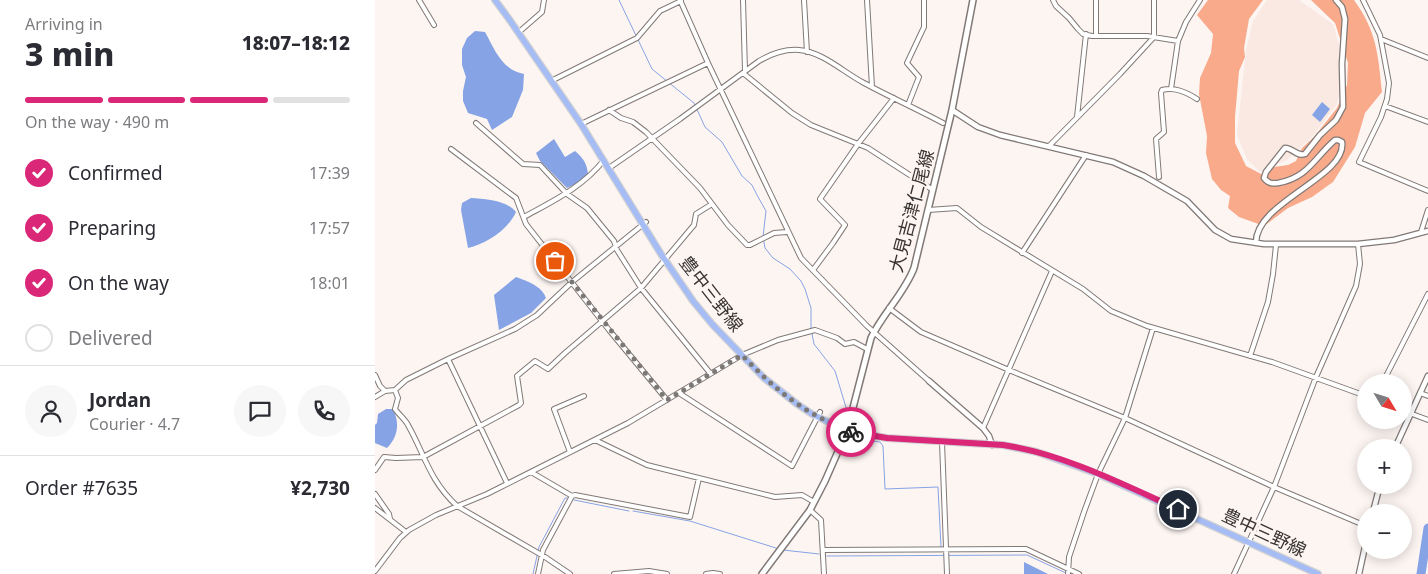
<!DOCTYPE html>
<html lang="en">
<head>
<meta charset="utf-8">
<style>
	body { margin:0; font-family:"Noto Sans","Noto Sans JP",sans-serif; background:#f7f7f7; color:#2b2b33; height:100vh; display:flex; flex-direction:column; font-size:19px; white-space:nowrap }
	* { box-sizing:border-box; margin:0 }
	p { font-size:16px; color:#7c7c81 }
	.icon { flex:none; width:28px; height:28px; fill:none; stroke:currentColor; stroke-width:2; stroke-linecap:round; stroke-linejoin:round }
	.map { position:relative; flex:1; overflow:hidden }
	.sheet { display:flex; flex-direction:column; background:#fff; width:375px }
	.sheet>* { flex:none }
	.needle { width:32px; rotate:128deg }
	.tools { position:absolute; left:982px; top:374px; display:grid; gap:10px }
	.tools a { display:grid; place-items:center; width:55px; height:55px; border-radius:50%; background:#fff; box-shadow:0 2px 12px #0003; font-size:25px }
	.pin { position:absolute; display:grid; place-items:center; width:42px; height:42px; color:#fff; margin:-21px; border:2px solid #fff; border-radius:50%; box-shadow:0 1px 5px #0007 }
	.courier { position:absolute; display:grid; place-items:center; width:50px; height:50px; margin:-25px; border:4px solid #db2777; border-radius:50%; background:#fff; color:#222; box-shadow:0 1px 6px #0007 }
	.summary em { font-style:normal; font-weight:800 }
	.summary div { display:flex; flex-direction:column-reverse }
	.summary { display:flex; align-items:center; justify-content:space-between; height:85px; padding:0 25px }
	h1 { font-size:32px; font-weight:800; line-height:38px }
	.bar { display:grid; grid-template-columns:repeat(4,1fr); gap:8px 5px; align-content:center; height:60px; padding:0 25px }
	.bar i { height:6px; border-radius:4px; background:#e1e1e2 }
	.bar .current { background:#db2777 }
	.bar p { grid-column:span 4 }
	.line { display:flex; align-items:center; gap:12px; padding:0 25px; border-top:1px solid #e1e1e2 }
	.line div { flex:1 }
	.round { display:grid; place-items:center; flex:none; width:52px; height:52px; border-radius:26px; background:#f7f7f7 }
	ol { padding:0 25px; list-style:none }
	li { display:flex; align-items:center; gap:15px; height:55px }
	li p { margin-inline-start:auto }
	li .icon { padding:5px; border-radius:50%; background:#db2777; color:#fff; stroke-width:4 }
	li:last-child { color:#7c7c81 }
	li i { width:28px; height:28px; border:2px solid #e1e1e2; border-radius:50% }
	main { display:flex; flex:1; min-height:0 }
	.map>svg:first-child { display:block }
	.built { fill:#f9e9e2 }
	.forest { fill:#f9aa8b }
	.water { fill:#86a3e5 }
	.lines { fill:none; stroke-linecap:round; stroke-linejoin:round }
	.stream { stroke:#86a3e5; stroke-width:1 }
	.river { stroke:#86a3e5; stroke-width:9 }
	.minor-casing { stroke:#807976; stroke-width:6 }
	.tertiary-casing { stroke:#807976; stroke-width:7 }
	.secondary-casing { stroke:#807976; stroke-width:8 }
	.primary-casing { stroke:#d3d2d2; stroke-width:8 }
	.minor { stroke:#fff; stroke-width:4 }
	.tertiary { stroke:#fff; stroke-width:4.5 }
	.secondary { stroke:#fff; stroke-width:5 }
	.primary { stroke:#a6bcf4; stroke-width:5.5 }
	.done { stroke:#7c7876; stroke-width:5; stroke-dasharray:0 9 }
	.route { stroke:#db2777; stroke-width:6 }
	.labels { text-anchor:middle; stroke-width:5; stroke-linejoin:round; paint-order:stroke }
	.street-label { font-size:18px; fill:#373433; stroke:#fdf5f2 }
</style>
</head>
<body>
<main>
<section class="sheet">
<div class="summary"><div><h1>3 min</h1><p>Arriving in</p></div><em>18:07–18:12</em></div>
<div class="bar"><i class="current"></i><i class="current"></i><i class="current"></i><i></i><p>On the way · 490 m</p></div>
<ol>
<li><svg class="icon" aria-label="check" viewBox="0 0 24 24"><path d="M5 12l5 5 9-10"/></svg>Confirmed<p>17:39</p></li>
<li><svg class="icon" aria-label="check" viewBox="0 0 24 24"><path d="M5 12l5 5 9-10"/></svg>Preparing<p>17:57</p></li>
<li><svg class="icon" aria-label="check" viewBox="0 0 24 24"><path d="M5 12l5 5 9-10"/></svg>On the way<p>18:01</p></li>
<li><i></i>Delivered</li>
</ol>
<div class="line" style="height:90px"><a class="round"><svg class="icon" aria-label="person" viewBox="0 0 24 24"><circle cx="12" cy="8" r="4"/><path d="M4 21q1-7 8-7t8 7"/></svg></a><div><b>Jordan</b><p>Courier · 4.7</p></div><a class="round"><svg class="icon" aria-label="chat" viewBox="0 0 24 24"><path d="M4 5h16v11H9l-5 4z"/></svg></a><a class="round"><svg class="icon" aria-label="phone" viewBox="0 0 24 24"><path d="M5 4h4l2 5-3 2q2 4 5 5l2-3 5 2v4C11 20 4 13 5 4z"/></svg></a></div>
<div class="line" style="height:65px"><div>Order #7635</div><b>¥2,730</b></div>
</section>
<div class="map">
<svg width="1053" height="574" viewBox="0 0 1053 574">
	<rect width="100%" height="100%" fill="#fdf5f2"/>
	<path class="built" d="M 892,0 L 924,0 L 958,24 L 971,69 L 962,104 L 938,136 L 912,160 L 885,172 L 872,159 L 862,135 L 871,50 L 878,21 Z"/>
	<path class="forest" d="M 833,0 L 888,0 L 874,19 L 869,48 L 870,57 L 864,71 L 860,117 L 860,143 L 871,166 L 886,174 L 899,167 L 913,165 L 921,161 L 927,148 L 939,137 L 962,108 L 972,85 L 973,63 L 960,23 L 936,0 L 979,0 C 1002,32 1003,54 1007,92 L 990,113 L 980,147 L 958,182 L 937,197 L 913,208 L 889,226 L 864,217 L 853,208 L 855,196 L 846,190 L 837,179 L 831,153 L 832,136 L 824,94 L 825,78 L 836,53 L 838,34 L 822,15 Z"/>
	<path class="water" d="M 100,31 L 110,32 C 120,50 127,70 149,74 L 148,90 L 137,117 L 117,130 L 112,119 L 93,113 L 88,101 L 88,91 L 91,77 L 87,65 L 87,49 L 92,38 Z
		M 947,102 L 955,109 L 945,122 L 937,115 Z
		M 179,139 L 190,157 L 200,151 C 208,158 212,163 213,174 L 199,185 L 192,188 L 165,161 L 161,153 Z
		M 96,198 C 110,199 131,200 141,212 C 133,230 111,244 93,248 L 86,210 L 87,203 Z
		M 141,277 C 152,281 167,286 171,298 L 156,313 L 124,330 L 119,295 Z
		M 11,409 L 18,409 C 25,423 23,437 12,448 L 0,443 L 0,425 L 2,423 L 3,414 Z
		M 649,562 L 673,574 L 649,574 Z"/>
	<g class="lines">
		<path class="stream" d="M 244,0 L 277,69 L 319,103 L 330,127 L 347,142 L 367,176 L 377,185 L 382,195 L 391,211 L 388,237 L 390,248 L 398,258 L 415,269 L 426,281 L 430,289 L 436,308 L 436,330
			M 437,334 L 439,344 L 460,371 L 473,414
			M 495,441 L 505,442 L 508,446 L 510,489 L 563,487 L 566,547
			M 199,500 L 254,511
			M 258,511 L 315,521 L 404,549
			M 408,550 L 444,554
			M 452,556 L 652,555 L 691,573
			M 158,574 L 164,547 L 190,498 L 192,498"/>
		<path class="river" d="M 1046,574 L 1053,528"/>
		<g class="minor-casing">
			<path id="minor" d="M 44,0 L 59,25
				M 305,0 L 333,63 L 426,258 L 492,326 L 554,381
				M 368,0 L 370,71
				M 429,0 L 432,52
				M 492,0 L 497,87
				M 678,0 L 681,6 L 694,18 L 703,29 L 708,34 L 717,36 L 772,36 L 803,41
				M 988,0 L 1005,35 L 1014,83 L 1012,99 L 1006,117 L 984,162 L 1053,191
				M 144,32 L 167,12 L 169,0
				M 721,36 L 721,0
				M 1006,39 L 1053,58
				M 368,73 L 417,113 L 436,125 L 493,148 L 558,190
				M 176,81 L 262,38 L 285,11 L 306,1
				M 796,89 L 803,41 L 811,22 L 825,0
				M 533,105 L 544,77 L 532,63 L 549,27 L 549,0
				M 1010,106 L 1053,122
				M 234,110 L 246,118 L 258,122 L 271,132 L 325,188 L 353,225 L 372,245 L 375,245 L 399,233 L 412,232
				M 702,117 L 711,34
				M 101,123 L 148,164 L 165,165 L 192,194 L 212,208 L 239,241 L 242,250 L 266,288 L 335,373
				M 206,124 L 333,63
				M 674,146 L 745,74 L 779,37 L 779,0
				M 76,149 L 141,198 L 151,224 L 234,330 L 292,400
				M 234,168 L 305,119 L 384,61 C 396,54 410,49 424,50 C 448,52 468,72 489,83 C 515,97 542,109 568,123
				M 784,177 L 781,139 L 789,132 L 786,93 L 787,90 C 800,87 811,92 822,99
				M 553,210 L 582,208 L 606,227 L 708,289 L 736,311 L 772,326 L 897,362 L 991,396
				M 149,217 C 178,201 208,187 229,160
				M 1046,232 L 1053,210
				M 647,253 L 711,155
				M 438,270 L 458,243 L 470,225 L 445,199 L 483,144 L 519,98
				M 514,308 L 546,332 L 634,370 L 750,418 L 899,487 L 991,526
				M 875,356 L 893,302 L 898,274 L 901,245
				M 73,359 L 132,483
				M 0,375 L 5,386 L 10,391
				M 1008,382 L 1053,294
				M 20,390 L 23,398 L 20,409 C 24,415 30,419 33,425 C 50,455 54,480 82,506 L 170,557 L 195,574
				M 304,393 L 417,466 L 445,412
				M 1045,393 L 1053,396
				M 0,397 L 10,391 L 20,390 L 31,380 L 73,359 L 140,329 L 162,315 L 197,282 L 271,222
				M 1029,411 L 1053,420
				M 608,428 L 677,271
				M 220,440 L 272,465 L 400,497 L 427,495 L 439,502
				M 567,442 L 572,574
				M 195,452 L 179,409 L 209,396
				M 0,470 L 9,457 L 21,458 L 48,457 L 144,405 L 146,403 L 142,376 L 160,361 L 173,369 L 190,353 L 266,288 L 319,225 L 321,214 L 337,204
				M 156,472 L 197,496 L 200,495 L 315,517 L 324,478
				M 0,494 L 14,514 L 15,519
				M 0,508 L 31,532
				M 435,510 L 446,520 L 449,574
				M 448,550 L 651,549 L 704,574
				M 0,571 L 25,538 L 34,530 L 61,515 L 112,494 L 253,423 L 367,355 L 403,340 L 440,330 L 462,338 L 470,344 L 479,342 L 492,349
				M 163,574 L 168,550 L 197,496
				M 239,574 L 274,571 L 292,574
				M 331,574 L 338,573 L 345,574
				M 693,574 L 694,557 L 709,512 L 723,474 L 750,418 L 778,328
				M 859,574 L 899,487 L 941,377 L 981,286 L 985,264 L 983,244"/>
		</g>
		<g class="tertiary-casing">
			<path id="tertiary" d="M 577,110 L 603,127 L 625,135 L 738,162 L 769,176 L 812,201 L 840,230 L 856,239 L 889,244 L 983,244 L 1019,240 L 1053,231
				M 881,243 C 880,202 972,177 967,142 L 963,140 L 960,140 C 940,157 933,178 903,183 C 896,184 893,183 889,178 L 891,172 L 910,148 C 918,148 922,157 930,154 L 945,135 L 961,120 L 968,107 L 967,64 L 970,19 L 967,7 L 961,0
				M 554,381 L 608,428 L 614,436 L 617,445
				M 1020,448 L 1053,376
				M 998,512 L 1005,485
				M 984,574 L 991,542"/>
		</g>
		<g class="secondary-casing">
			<path id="secondary" d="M 387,574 L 435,510 L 450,481 L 472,431 L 496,338 C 508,313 529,294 539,268 L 577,110 L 598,0"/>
		</g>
		<g class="primary-casing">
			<path id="primary" d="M 120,0 L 134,19 L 206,124 L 286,254 L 318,301 L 337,324 L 389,378 L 422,404 L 437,414 L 472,431 L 493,435 L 512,438 L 628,445 L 662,452 L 723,474 L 943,574"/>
		</g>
		<use href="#minor" class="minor"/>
		<use href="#tertiary" class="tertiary"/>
		<use href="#secondary" class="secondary"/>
		<use href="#primary" class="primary"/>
	</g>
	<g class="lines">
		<path class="done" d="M 180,261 L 292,400 L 367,355 C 394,383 418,405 454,422 C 461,425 468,430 476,432"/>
		<path class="route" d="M 476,432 L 512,438 L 628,445 C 689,454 747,484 803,509"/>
	</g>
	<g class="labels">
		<g class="street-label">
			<text transform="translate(537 211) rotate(-75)" y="6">大見吉津仁尾線</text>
			<text transform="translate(336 294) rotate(52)" y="6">豊中三野線</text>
			<text transform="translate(889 533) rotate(25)" y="6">豊中三野線</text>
		</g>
	</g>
</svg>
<div class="tools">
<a><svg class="needle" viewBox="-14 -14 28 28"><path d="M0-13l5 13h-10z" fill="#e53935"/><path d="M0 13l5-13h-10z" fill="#7c7c81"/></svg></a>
<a>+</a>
<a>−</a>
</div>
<div class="pin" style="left:180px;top:261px;background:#ea580c"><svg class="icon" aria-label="bag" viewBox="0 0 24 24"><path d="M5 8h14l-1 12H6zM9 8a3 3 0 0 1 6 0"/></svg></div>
<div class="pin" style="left:803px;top:509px;background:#1f2937"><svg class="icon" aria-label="home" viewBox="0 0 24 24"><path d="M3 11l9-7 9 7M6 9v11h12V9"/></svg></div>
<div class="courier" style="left:476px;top:432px"><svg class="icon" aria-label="bike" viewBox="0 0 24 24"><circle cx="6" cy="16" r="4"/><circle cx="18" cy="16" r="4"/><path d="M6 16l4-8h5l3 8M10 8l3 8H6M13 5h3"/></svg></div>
</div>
</main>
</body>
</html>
